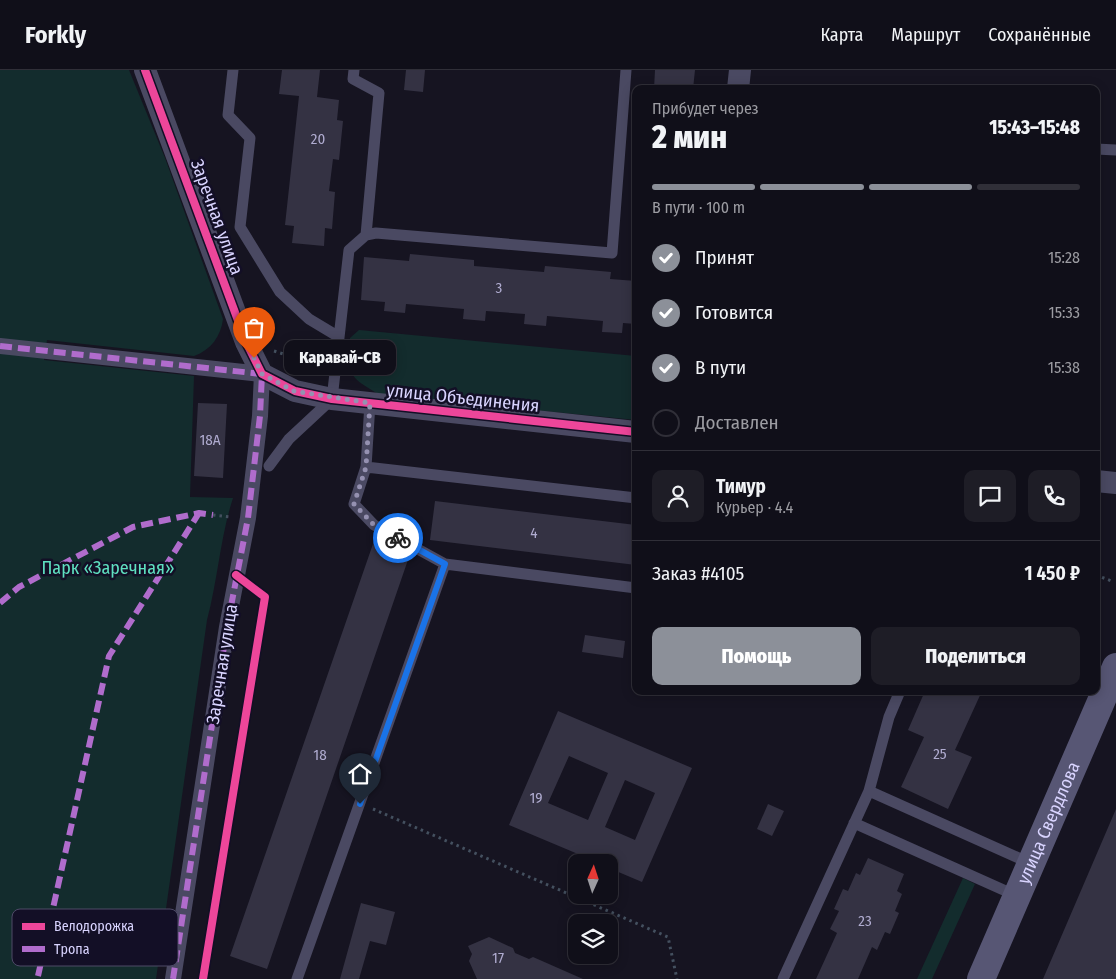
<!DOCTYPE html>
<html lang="ru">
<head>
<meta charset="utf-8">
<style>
	body { margin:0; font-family:"Fira Sans Condensed",sans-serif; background:#1e1d26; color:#f1f3f6; height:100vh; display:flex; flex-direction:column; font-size:19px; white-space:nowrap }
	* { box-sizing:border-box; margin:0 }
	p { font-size:16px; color:#9c9ca2 }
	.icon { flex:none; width:28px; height:28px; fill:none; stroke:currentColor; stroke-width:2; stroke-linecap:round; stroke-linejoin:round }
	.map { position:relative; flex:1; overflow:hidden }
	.sheet { position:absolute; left:632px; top:15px; width:468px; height:610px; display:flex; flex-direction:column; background:#100f19; border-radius:10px; box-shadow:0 2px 12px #0003,0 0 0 1px #302f38 }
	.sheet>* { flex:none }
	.needle { width:32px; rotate:3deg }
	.fabs { position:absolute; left:568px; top:784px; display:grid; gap:10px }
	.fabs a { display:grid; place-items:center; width:50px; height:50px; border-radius:10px; background:#100f19; box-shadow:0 2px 12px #0003,0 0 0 1px #302f38; font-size:25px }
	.pin { position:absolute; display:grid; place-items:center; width:42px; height:42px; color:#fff; margin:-51px -21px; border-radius:50% 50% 50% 0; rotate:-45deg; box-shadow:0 0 5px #0007 }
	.pin .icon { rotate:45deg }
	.courier { position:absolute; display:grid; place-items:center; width:50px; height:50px; margin:-25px; border:4px solid #1a73e8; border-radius:50%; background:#fff; color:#222; box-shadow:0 1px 6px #0007 }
	.bubble { position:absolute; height:35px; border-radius:10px; background:#100f19; box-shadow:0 2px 12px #0003,0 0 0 1px #302f38; font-size:16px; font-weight:800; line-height:35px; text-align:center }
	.summary em { font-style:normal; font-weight:800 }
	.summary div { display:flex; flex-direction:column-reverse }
	.summary { display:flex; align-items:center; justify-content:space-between; height:85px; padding:0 20px }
	h1 { font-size:32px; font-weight:800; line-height:38px }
	.bar { display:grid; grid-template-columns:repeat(4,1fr); gap:8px 5px; align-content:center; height:60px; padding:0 20px }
	.bar i { height:6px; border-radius:4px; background:#302f38 }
	.bar .current { background:#8c9099 }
	.bar p { grid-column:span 4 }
	.line { display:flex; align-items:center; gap:12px; padding:0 20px; border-top:1px solid #302f38 }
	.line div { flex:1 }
	.round { display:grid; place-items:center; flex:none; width:52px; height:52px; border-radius:10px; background:#1e1d26 }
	ol { padding:0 20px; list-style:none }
	li { display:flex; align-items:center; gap:15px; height:55px }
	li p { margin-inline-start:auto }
	li .icon { padding:5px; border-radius:50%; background:#8c9099; color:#fff; stroke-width:4 }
	li:last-child { color:#9c9ca2 }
	li i { width:28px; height:28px; border:2px solid #302f38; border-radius:50% }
	.action { display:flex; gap:10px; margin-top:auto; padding:10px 20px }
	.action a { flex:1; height:58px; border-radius:10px; background:#8c9099; color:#fff; font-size:20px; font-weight:800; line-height:58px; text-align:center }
	.action a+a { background:#1e1d26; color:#f1f3f6 }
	header { display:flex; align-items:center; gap:30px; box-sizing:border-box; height:70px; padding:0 25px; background:#100f19; border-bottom:1px solid #302f38 }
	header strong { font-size:24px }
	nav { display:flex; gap:28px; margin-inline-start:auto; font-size:18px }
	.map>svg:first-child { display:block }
	.green { fill:#132c2d }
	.building { fill:#343243; fill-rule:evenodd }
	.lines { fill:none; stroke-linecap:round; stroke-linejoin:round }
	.path { stroke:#44505f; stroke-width:3; stroke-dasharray:2.5 4; stroke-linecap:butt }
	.service { stroke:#4a4962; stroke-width:11 }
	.pedestrian { stroke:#4a4962; stroke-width:16 }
	.minor { stroke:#4a4962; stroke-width:22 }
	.secondary { stroke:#575674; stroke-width:28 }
	.quiet { stroke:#b06ccc; stroke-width:6; stroke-dasharray:12 6; stroke-linecap:butt }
	.cycleway-casing { stroke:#130f26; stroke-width:11 }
	.cycleway { stroke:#ed469a; stroke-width:8 }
	.done { stroke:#9591b1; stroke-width:5; stroke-dasharray:0 9 }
	.route { stroke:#1a73e8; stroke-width:6 }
	.labels { text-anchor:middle; stroke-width:5; stroke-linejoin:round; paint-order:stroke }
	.number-label { font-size:15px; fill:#b0acd0 }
	.street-label { font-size:18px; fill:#d9d4ff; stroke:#130f26 }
	.park-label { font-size:18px; fill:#5fe0c0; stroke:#130f26 }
	.key { fill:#130f26; stroke:#4e4a67; stroke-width:1 }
	.key-label { font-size:14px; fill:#d9d4ff }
</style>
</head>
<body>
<header>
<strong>Forkly</strong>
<nav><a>Карта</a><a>Маршрут</a><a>Сохранённые</a></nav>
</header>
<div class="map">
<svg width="1116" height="909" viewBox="0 0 1116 909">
	<rect width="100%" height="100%" fill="#161421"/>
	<path class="green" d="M 0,0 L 129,0 L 165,88 L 223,249 C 221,266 211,280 194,286 L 47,270 L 44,290 L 194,306 L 190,427 L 233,428 C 220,468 218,509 207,550 L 156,909 L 0,909 Z
		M 359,260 L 636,286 L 636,350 L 380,325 C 349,307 346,305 350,268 Z
		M 963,808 L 975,814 L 932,909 L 917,909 Z"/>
	<path class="building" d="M 282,0 L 320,0 L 317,27 L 339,30 L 337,50 L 343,51 L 339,90 L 333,89 L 329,121 L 335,122 L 332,159 L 325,158 L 324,176 L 292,173 L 294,156 L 285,155 L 299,26 L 279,24 Z
		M 406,0 L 425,0 L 423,22 L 404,20 Z
		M 655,0 L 695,0 L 693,19 L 654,19 Z
		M 410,184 L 474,190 L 474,196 L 544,202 L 545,196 L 611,202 L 610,209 L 636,211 L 636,254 L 623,253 L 622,263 L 602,262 L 603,251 L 547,246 L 546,256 L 524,254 L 525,244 L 486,241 L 485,251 L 463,249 L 464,239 L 406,234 L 405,243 L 384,241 L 385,232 L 361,230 L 364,187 L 409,191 Z
		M 198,333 L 227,334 L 223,408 L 194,406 Z
		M 435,431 L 636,455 L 636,495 L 430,470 Z
		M 374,471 L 410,484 L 267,899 L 230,886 Z
		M 585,565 L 625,571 L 623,588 L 582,582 Z
		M 925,621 L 982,621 L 955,680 L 972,687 L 948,739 L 901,717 L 924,667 L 908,660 Z
		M 558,641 L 692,698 L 642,812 L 609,798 L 609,792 L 597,792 L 509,755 ZM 569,686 L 608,703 L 588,750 L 548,733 ZM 625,710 L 655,723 L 635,770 L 605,757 Z
		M 768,734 L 784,741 L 772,766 L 757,759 Z
		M 1116,739 L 1116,909 L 1043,909 Z
		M 868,788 L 904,804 L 897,821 L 902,824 L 895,841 L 899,843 L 890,864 L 885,862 L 877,880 L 872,877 L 858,909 L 816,909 L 837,863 L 830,859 L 839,841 L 834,839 L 843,819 L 848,821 L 856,803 L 860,805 Z
		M 361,833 L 395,842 L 386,875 L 370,871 L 359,909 L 340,909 Z
		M 489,867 L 513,878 L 515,883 L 529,889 L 533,887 L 583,909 L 477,909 L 469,891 L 472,884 L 468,876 Z"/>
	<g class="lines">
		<path class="path" d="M 274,281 L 321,296
			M 213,445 L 230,447
			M 1096,505 L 1114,512
			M 373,739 L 668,867 L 677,909"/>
		<path class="service" d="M 233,0 L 228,45 L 250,68 L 240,157 L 280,222 L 309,249 L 339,267
			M 354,0 L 353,9 L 379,23 L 366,165
			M 1096,79 L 1116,80
			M 269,396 L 289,369 L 332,329 L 349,180 L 366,165 L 376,163 L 612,183 L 626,0
			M 366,397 L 636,428
			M 445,494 L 636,518
			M 869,721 L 1032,794
			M 854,753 L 1017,826
			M 297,909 L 445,494 L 374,455 L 354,434 L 366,397 L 370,333
			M 783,909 L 869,721 L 889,647 L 900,621"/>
		<path class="pedestrian" d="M 0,276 L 262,304 L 260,346 L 248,448 L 227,557 L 173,909"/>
		<path class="minor" d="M 145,0 L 246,272 L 262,304 L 295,321 L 332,329 L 636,362
			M 738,19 L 740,0
			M 1096,411 L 1116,413"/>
		<path class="secondary" id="s1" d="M 981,909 L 1116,597"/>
		<path class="quiet" d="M 0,276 L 262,304 L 260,346 L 248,448 L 227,557 L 173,909
			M 0,533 L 19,517 L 133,457 L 199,443 L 213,445
			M 38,906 L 109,586 L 199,443"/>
		<g class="cycleway-casing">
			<path id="cycleway" d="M 145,0 L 246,272 L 262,304 L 295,321 L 332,329 L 636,362
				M 203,909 L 265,527 L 236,505"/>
		</g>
		<use href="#cycleway" class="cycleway"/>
	</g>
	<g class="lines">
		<path class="done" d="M 254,288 L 262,304 L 294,321 L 370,333 L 366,397 L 354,434 L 374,455 L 398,468"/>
		<path class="route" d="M 360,734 L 445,494 L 398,468"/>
	</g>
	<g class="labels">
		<g class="number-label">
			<text x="318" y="74">20</text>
			<text x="499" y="223">3</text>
			<text x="210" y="375">18А</text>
			<text x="534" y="468">4</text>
			<text x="940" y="689">25</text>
			<text x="320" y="690">18</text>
			<text x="536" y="733">19</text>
			<text x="865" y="856">23</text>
			<text x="498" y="893">17</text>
		</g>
		<g class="street-label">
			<text transform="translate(217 147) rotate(70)" y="6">Заречная улица</text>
			<text transform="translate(463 328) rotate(6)" y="6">улица Объединения</text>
			<text transform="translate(222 594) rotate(-81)" y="6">Заречная улица</text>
			<text dy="6" stroke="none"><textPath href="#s1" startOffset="170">улица Свердлова</textPath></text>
		</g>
		<g class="park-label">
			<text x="108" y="504">Парк «Заречная»</text>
		</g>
	</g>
	<rect x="12" y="839" width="166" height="57" rx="8" class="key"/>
	<rect x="22" y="853" width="23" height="7" fill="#ed469a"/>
	<rect x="22" y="876" width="23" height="6" fill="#b06ccc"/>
	<g class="key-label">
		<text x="54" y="861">Велодорожка</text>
		<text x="54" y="884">Тропа</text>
	</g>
</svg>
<div class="fabs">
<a><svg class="needle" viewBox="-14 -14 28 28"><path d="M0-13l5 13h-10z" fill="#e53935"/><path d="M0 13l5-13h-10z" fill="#9c9ca2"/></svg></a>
<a><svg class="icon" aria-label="layers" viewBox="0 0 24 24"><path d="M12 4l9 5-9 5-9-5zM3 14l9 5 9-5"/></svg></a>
</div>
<div class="pin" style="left:254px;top:288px;background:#ea580c"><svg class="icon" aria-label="bag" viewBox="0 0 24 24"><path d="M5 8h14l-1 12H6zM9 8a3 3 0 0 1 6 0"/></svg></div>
<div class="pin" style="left:360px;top:734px;background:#1f2937"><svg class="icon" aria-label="home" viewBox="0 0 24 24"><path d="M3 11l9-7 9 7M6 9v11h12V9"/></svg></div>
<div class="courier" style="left:398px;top:468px"><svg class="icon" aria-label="bike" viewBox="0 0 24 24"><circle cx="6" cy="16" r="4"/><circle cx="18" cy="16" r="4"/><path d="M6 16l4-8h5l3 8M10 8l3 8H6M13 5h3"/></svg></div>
<div class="bubble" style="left:284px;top:270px;width:112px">Каравай-СВ</div>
<section class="sheet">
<div class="summary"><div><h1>2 мин</h1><p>Прибудет через</p></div><em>15:43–15:48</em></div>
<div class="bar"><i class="current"></i><i class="current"></i><i class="current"></i><i></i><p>В пути · 100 m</p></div>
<ol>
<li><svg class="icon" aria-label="check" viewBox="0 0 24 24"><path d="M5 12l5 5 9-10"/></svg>Принят<p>15:28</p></li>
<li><svg class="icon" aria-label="check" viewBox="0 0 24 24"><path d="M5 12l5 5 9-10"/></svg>Готовится<p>15:33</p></li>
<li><svg class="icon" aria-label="check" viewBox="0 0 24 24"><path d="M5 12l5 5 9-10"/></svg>В пути<p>15:38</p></li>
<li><i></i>Доставлен</li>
</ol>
<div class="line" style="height:90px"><a class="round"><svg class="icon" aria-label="person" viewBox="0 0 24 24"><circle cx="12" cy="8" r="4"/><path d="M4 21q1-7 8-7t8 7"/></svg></a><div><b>Тимур</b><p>Курьер · 4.4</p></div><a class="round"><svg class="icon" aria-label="chat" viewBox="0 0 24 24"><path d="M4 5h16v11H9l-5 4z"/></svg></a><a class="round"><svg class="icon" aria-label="phone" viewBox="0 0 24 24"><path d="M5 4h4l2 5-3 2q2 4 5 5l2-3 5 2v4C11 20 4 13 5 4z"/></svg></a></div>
<div class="line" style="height:65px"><div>Заказ #4105</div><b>1 450 ₽</b></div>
<div class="action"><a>Помощь</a><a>Поделиться</a></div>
</section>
</div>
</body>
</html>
